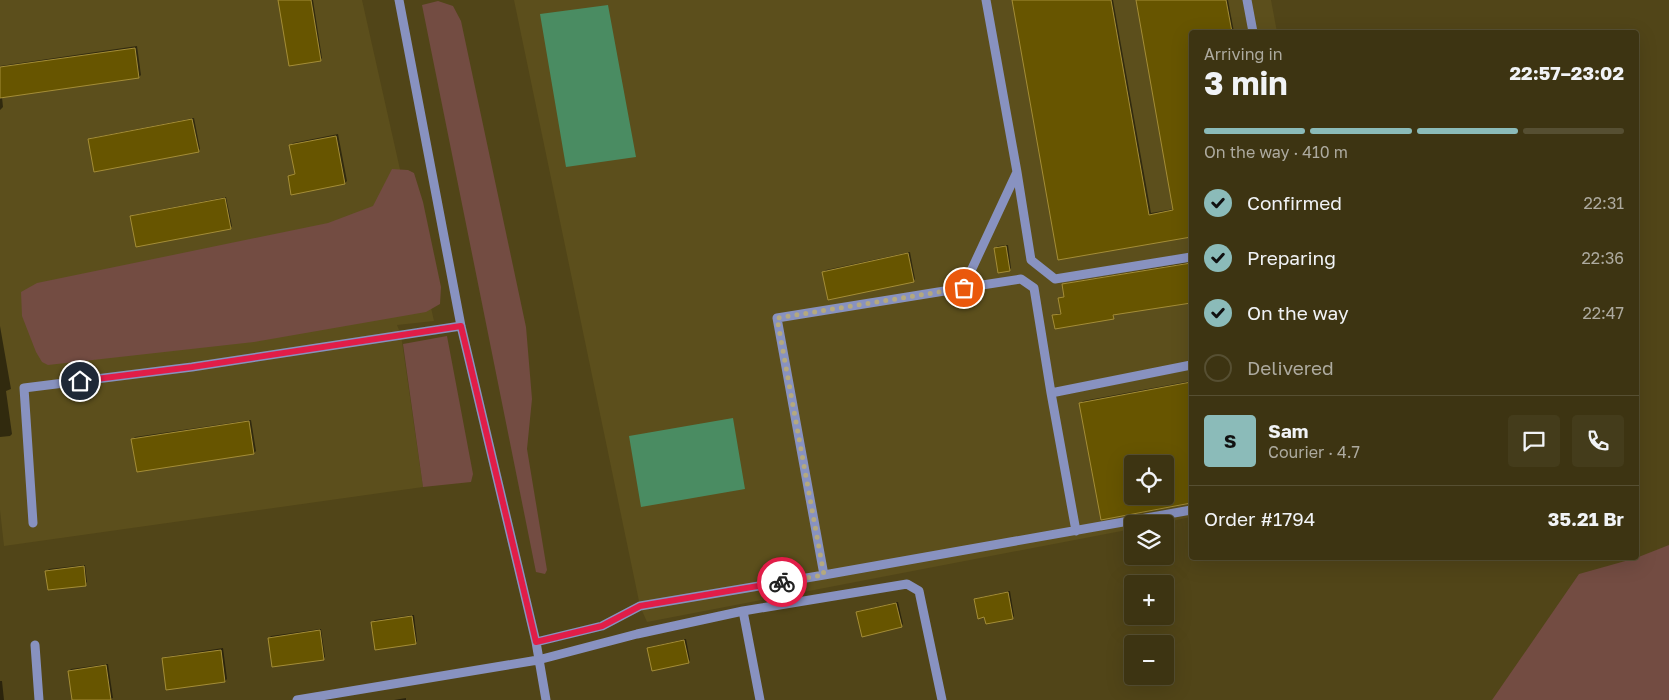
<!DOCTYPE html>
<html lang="en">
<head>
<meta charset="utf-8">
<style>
	body { margin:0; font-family:"Golos Text",sans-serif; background:#443c1b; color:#f1f3f6; height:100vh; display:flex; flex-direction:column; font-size:19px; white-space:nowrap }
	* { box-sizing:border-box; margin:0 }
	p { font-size:16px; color:#adaa9f }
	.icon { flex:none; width:28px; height:28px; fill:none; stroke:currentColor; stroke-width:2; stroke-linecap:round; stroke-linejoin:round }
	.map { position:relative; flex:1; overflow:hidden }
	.panel { position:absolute; left:1189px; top:30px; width:450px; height:530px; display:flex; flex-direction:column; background:#3d3412; border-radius:5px; box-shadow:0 5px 20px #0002,0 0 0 1px #564f32 }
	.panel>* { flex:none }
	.tools { position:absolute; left:1124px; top:455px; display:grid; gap:10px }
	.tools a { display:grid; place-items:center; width:50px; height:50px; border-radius:5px; background:#3d3412; box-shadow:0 5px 20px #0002,0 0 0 1px #564f32; font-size:25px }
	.pin { position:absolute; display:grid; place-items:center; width:42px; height:42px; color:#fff; margin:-21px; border:2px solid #fff; border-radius:50%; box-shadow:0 1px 5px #0007 }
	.courier { position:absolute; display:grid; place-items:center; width:50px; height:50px; margin:-25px; border:4px solid #e11d48; border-radius:50%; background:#fff; color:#222; box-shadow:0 1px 6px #0007 }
	.headline em { font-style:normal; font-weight:700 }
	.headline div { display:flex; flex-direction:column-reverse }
	.headline { display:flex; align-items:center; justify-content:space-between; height:85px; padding:0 15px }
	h1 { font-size:32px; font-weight:700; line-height:38px }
	.bar { display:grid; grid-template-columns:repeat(4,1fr); gap:8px 5px; align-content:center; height:60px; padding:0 15px }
	.bar i { height:6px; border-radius:4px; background:#564f32 }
	.bar .current { background:#8bbbb9 }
	.bar p { grid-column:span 4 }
	.line { display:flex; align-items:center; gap:12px; padding:0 15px; border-top:1px solid #564f32 }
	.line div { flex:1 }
	.round { display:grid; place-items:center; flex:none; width:52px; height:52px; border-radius:5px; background:#443c1b }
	ol { padding:0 15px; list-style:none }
	li { display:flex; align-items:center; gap:15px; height:55px }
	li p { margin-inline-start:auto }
	li .icon { padding:5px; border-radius:50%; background:#8bbbb9; color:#111; stroke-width:4 }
	li:last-child { color:#adaa9f }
	li i { width:28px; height:28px; border:2px solid #564f32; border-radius:50% }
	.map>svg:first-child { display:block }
	.built { fill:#5c4f1c; fill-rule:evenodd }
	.green { fill:#734c42 }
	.water { fill:#4a8c62 }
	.shadow { fill:#0007; fill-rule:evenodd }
	.building { fill:#675500; stroke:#a48d37; fill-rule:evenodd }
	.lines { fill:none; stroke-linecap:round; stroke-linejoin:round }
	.minor { stroke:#8892c0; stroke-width:9 }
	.done { stroke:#b4a97f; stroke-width:5; stroke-dasharray:0 9 }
	.route { stroke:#e11d48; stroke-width:6 }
</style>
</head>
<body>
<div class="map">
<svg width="1669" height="700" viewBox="0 0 1669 700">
	<rect width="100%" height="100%" fill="#514518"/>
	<path class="built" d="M 0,0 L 362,0 L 434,321 L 397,325 L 401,335 L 423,487 L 4,546 L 0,510 Z
		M 514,0 L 1271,0 L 1277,32 L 1191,32 L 1191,517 L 1157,524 L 1132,524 L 1132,529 L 647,622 L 640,606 ZM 1132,464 L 1165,464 L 1165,496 L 1132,496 Z"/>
	<path class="green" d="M 438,1 L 453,6 L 461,21 L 526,327 L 532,399 L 527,449 L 547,570 L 545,574 L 536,572 L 422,5 Z
		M 392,169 L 408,170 L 414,173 L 423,202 L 441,287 L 440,304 L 426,312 L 254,342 L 48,365 L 42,362 L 36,352 L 22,316 L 21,292 L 37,283 L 328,223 L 373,206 Z
		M 447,336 L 473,474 L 471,482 L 423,487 L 403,344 Z
		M 1669,545 L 1669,700 L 1492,700 L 1579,574 L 1636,558 Z"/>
	<path class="water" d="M 608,5 L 636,157 L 566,167 L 540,14 Z
		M 733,418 L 745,489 L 641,507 L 629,436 Z"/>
	<path class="shadow" d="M 280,0 L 313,0 L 322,58 L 320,60 Z
		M 1013,0 L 1113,0 L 1151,213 L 1174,209 L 1137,0 L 1228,0 L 1234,32 L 1191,32 L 1191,236 L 1059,259 Z
		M 137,46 L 141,75 L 139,77 L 2,97 L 3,107 L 0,110 L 0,66 Z
		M 194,118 L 200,149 L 198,151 L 89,139 L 91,138 Z
		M 338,134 L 347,181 L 345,183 L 289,176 L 296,173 L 291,145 L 293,143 Z
		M 226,197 L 232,226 L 230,228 L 131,217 L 133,215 Z
		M 1008,245 L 1011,268 L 1009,270 L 996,248 L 998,246 Z
		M 910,252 L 915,279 L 913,281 L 824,272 L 826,270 Z
		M 1191,262 L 1191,301 L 1115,314 L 1113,318 L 1054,315 L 1062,312 L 1059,299 L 1066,296 L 1064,285 L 1066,283 Z
		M 0,326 L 11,389 L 6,391 L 12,434 L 10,436 L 0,437 Z
		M 1191,381 L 1191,501 L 1102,518 L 1081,403 L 1083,401 ZM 1132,464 L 1165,464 L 1165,496 L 1132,496 Z
		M 251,420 L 256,451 L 254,453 L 133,439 L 135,437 Z
		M 85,565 L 87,582 L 85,584 L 47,571 L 49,569 Z
		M 1010,591 L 1014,616 L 1012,618 L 975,600 L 977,598 Z
		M 898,602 L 903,624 L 901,626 L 857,613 L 859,611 Z
		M 414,615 L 417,641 L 416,643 L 373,622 L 375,620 Z
		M 321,629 L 325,657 L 323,659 L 269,638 L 271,636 Z
		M 686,639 L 690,660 L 688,662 L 648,649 L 650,647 Z
		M 223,648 L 227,679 L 225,681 L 163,659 L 165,657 Z
		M 108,664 L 113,698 L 107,700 L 73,700 L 69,671 L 71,669 Z
		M 0,681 L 2,681 L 4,700 L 0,700 Z
		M 406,698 L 406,700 L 394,700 Z"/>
	<path class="building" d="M 278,0 L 311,0 L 321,61 L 289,66 Z
		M 1012,0 L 1111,0 L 1149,215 L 1173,210 L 1136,0 L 1226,0 L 1232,32 L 1191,32 L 1191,237 L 1058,260 Z
		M 135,48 L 139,78 L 0,98 L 0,67 Z
		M 192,119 L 199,152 L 94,172 L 88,139 Z
		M 336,136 L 345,184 L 291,195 L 288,176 L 295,174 L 289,145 Z
		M 225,198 L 231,229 L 136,247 L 130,216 Z
		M 1006,246 L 1010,271 L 998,273 L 994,248 Z
		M 908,253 L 914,282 L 828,300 L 822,272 Z
		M 1191,263 L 1191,303 L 1113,315 L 1114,319 L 1055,329 L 1052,315 L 1061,314 L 1058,298 L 1064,297 L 1062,284 Z
		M 1191,382 L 1191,503 L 1101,520 L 1079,403 ZM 1132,464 L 1165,464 L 1165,496 L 1132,496 Z
		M 249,421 L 254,454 L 137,472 L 131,439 Z
		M 84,566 L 86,586 L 48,590 L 45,571 Z
		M 1008,592 L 1013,619 L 986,624 L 984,617 L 978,619 L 974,599 Z
		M 896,603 L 902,627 L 862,637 L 856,612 Z
		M 412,616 L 416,644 L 375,650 L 371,622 Z
		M 320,630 L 324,660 L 272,667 L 268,638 Z
		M 684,640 L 689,663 L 652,671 L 647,648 Z
		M 221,650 L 225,682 L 166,690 L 162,658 Z
		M 106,665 L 111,700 L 72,700 L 68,671 Z"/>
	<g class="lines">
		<path class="minor" d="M 399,0 L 461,326 L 536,642 L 546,700
			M 986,0 L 1017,172 L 1031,260 L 1055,279 L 1191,257
			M 1247,0 L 1253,32
			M 1017,172 L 963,288 L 777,318 L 824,575 L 1191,510
			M 963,288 L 1021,279 L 1034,288 L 1051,393
			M 33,523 L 24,388 L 192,367 L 461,326
			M 1076,531 L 1051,393 L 1191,365
			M 743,611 L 760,700
			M 536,642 L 602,626 L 640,606 L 824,575
			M 35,645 L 39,700
			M 297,700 L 538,660 L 637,634 L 743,611 L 907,584 L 919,591 L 942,700"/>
	</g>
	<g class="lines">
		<path class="done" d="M 782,582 L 824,575 L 777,318 L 964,288"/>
		<path class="route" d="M 80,381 L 192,367 L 461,326 L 536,642 L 602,626 L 640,606 L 782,582"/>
	</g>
</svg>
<div class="tools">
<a><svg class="icon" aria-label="locate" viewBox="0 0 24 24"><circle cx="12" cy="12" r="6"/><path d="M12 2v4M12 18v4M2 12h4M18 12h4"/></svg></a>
<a><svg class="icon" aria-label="layers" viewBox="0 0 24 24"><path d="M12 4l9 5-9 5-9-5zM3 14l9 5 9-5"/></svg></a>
<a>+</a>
<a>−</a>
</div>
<div class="pin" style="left:964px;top:288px;background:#ea580c"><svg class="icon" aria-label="bag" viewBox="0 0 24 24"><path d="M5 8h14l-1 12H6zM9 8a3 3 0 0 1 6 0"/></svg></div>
<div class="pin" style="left:80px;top:381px;background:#1f2937"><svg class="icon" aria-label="home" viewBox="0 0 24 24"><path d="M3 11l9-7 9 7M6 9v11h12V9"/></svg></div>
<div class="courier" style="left:782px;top:582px"><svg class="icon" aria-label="bike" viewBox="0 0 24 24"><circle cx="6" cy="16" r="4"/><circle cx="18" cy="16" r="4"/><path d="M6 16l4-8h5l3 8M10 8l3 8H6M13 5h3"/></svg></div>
<section class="panel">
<div class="headline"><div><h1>3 min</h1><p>Arriving in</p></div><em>22:57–23:02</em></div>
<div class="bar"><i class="current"></i><i class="current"></i><i class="current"></i><i></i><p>On the way · 410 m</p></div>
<ol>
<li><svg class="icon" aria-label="check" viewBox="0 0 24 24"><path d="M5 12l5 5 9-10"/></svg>Confirmed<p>22:31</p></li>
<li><svg class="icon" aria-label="check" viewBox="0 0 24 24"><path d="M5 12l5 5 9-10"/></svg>Preparing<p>22:36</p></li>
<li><svg class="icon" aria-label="check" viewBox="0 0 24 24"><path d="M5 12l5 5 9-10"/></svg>On the way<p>22:47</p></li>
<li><i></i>Delivered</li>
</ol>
<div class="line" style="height:90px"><b class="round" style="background:#8bbbb9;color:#111">S</b><div><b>Sam</b><p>Courier · 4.7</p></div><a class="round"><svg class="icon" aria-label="chat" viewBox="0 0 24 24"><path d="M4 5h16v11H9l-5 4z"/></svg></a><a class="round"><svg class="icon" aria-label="phone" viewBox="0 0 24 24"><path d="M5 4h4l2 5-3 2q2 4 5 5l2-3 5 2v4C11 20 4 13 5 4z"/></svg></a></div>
<div class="line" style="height:65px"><div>Order #1794</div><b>35.21 Br</b></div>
</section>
</div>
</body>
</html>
